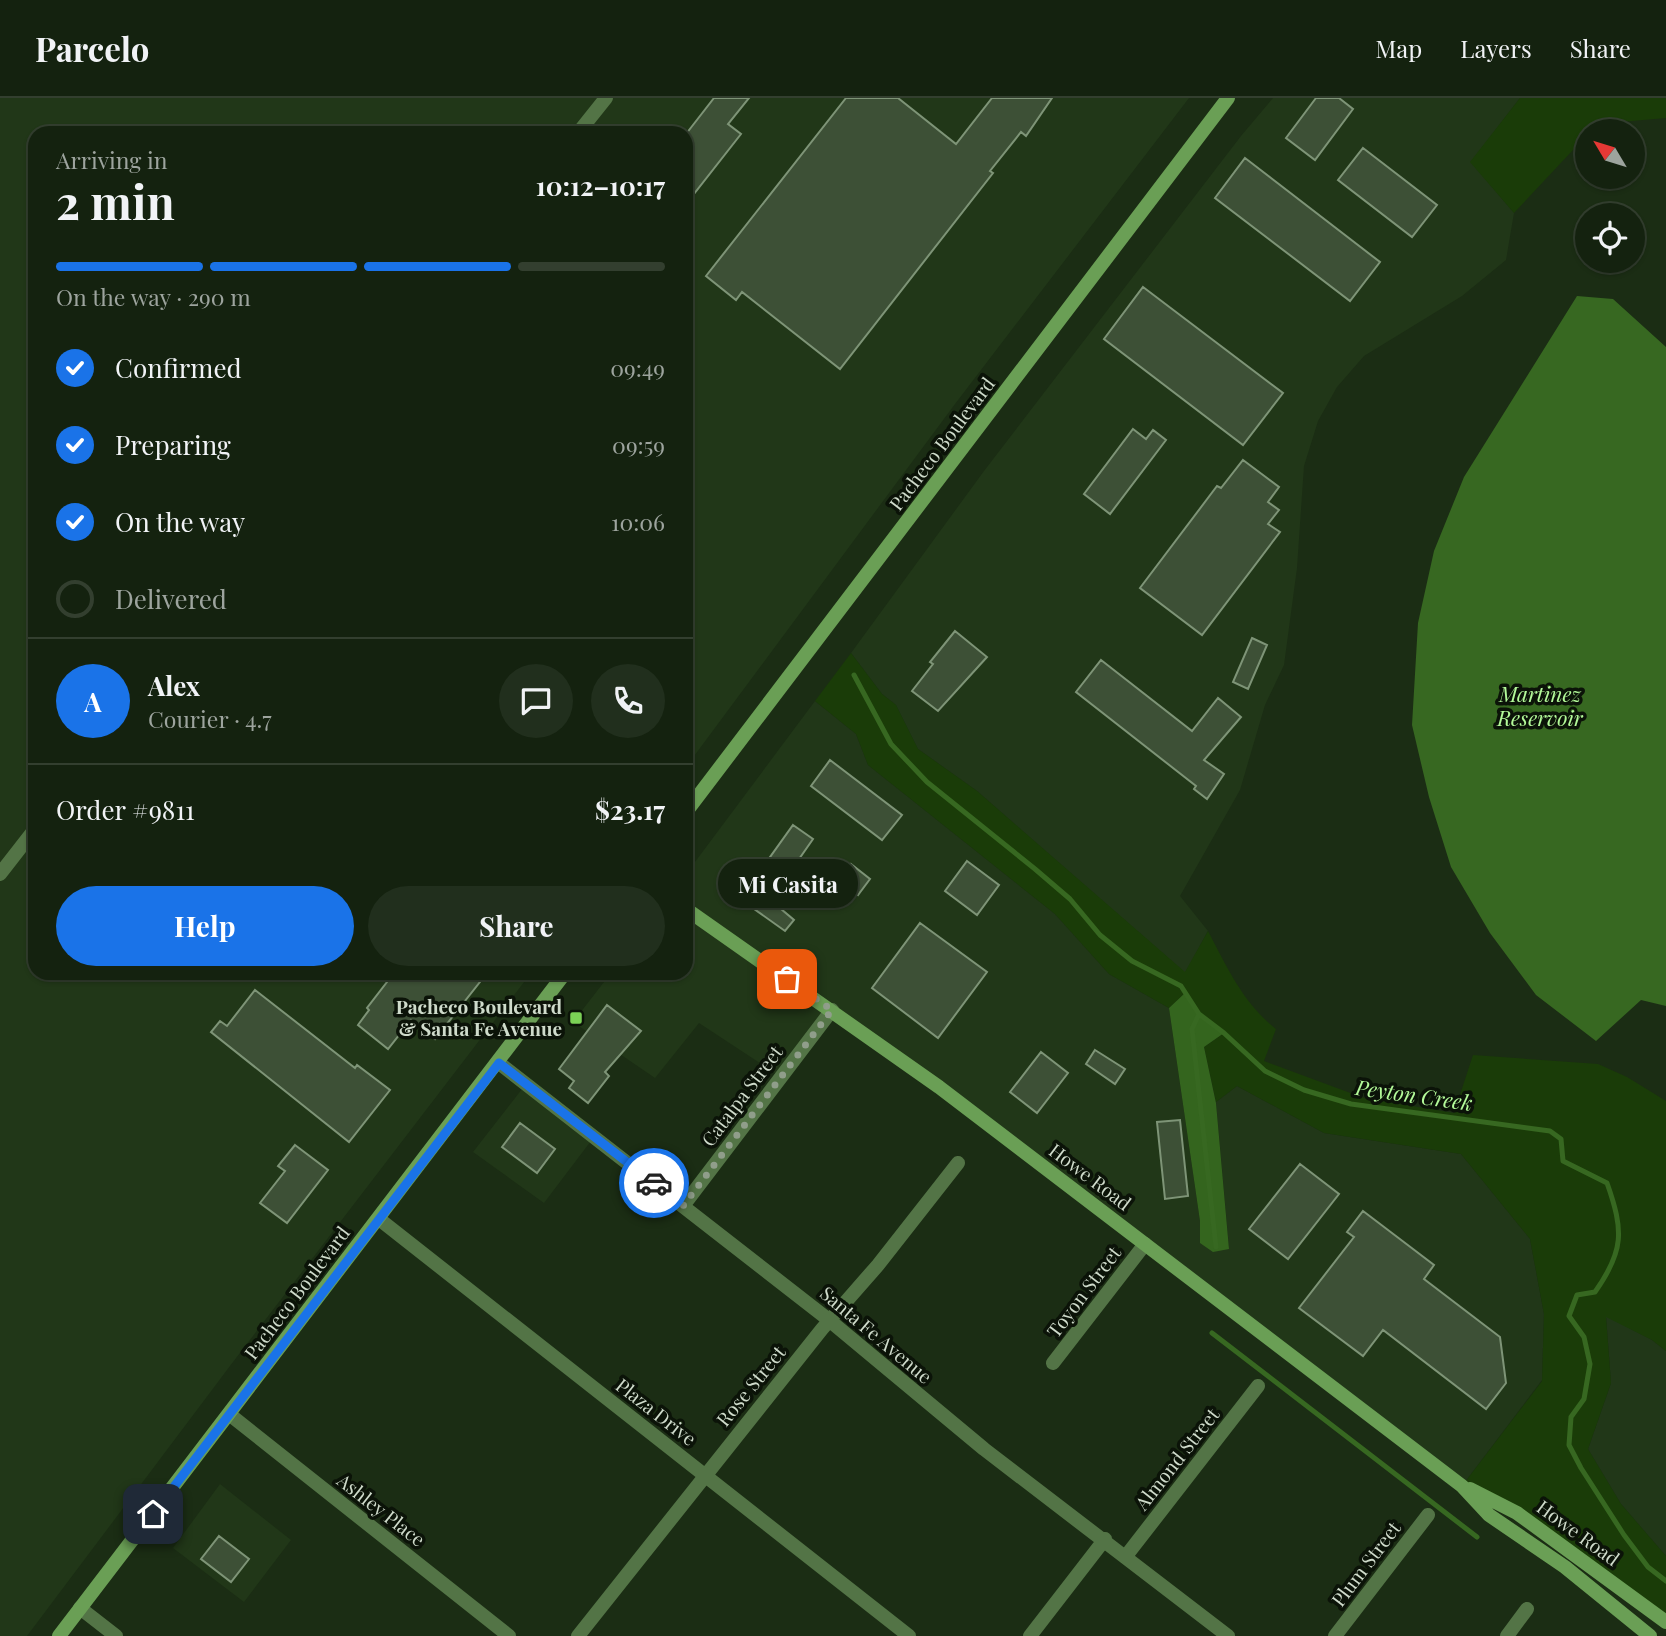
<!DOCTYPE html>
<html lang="en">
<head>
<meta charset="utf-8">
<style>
	body { margin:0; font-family:"Playfair Display",serif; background:#212f1d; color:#f1f3f6; height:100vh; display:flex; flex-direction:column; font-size:26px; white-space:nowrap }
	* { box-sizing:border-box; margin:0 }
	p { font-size:23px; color:#9da49e }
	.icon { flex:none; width:38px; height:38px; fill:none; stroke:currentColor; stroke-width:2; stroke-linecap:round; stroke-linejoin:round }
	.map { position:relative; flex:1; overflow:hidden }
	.sheet { position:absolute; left:28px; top:28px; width:665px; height:854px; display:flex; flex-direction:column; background:#14220f; border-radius:21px; box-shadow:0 2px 5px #0004,0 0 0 2px #333f2f }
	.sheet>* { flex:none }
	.needle { width:46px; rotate:308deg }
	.tools { position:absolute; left:1575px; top:21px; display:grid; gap:14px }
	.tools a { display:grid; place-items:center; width:70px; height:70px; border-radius:50%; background:#14220f; box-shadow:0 2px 5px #0004,0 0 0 2px #333f2f; font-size:35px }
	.pin { position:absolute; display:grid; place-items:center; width:60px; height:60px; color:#fff; margin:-30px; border-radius:14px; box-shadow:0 4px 10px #0006 }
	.courier { position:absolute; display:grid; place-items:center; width:70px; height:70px; margin:-35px; border:5px solid #1a73e8; border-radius:50%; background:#fff; color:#222; box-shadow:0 2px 9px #0007 }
	.bubble { position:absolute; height:49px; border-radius:24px; background:#14220f; box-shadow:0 2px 5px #0004,0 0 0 2px #333f2f; font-size:23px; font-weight:700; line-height:49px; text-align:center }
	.overview em { font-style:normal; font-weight:700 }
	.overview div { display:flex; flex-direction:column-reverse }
	.overview { display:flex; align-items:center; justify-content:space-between; height:119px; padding:0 28px }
	h1 { font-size:46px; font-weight:700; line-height:52px }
	.bar { display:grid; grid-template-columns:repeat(4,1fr); gap:10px 7px; align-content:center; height:84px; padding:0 28px }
	.bar i { height:9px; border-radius:5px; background:#333f2f }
	.bar .active { background:#1a73e8 }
	.bar p { grid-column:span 4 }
	.line { display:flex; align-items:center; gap:18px; padding:0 28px; border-top:2px solid #333f2f }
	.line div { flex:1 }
	.round { display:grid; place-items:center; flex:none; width:74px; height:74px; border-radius:37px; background:#212f1d }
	ol { padding:0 28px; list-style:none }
	li { display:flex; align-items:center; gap:21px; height:77px }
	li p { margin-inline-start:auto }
	li .icon { padding:7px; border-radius:50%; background:#1a73e8; color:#fff; stroke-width:4 }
	li:last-child { color:#9da49e }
	li i { width:38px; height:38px; border:4px solid #333f2f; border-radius:50% }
	.primary-button { display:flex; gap:14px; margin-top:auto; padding:14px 28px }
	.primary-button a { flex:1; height:80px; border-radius:42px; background:#1a73e8; color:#fff; font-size:28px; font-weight:700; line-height:80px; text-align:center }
	.primary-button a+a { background:#212f1d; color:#f1f3f6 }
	header { display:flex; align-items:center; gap:42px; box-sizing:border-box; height:98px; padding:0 35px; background:#14220f; border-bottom:2px solid #333f2f }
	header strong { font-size:33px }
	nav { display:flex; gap:38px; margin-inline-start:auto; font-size:24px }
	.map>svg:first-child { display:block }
	.built { fill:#213718 }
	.green { fill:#1a3c08 }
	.forest { fill:#34651e }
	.water { fill:#376821 }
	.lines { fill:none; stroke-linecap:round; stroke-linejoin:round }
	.stream { stroke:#376821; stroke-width:5 }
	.building { fill:#3d5036; stroke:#7e9477; stroke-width:2 }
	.street { stroke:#537446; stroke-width:14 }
	.secondary { stroke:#6a9f55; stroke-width:14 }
	.done { stroke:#909e8b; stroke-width:7; stroke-dasharray:0 12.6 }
	.route { stroke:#1a73e8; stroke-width:9 }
	.poi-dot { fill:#7bd156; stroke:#0b1308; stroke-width:2.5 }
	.labels { text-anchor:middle; stroke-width:7; stroke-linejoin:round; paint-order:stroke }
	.street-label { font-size:19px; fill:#cfdbcb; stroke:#0b1308 }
	.poi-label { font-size:19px; font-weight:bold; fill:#cfdbcb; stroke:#0b1308; text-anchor:end }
	.water-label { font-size:21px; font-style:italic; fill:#b4fb9a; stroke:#0b1308 }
</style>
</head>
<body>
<header>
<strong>Parcelo</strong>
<nav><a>Map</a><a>Layers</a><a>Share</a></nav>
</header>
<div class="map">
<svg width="1666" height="1538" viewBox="0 0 1666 1538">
	<rect width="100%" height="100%" fill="#1b2d14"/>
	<path class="built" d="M 0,0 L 1189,0 L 955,306 L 686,669 L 686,35 L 35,35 L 35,875 L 531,875 L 233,1264 L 27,1538 L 0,1538 Z
		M 1273,0 L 1520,0 L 1471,64 L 1514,115 L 1506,162 L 1462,198 L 1364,258 L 1337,289 L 1318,323 L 1304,368 L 1297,470 L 1284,567 L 1265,607 L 1240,692 L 1180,798 L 1208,833 L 1185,875 L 977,693 L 918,651 L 896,607 L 882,596 L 851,555 L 984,373 L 1241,38 Z
		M 815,603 L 856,636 L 868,667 L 1055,816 L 1109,876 L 1169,910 L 1200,1123 L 1200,1145 L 1229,1150 L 1216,1004 L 1237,988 L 1324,1035 L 1461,1056 L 1530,1141 L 1544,1216 L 1542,1282 L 1462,1388 L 833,912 L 781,979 L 699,925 L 655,980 L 573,924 L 611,875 L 686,875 L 686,776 Z
		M 526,986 L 594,1039 L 544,1105 L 473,1054 Z
		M 1606,1218 L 1652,1242 L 1666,1253 L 1666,1458 L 1621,1406 L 1588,1351 L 1611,1285 Z
		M 220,1386 L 291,1442 L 244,1504 L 173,1450 Z"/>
	<path class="green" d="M 1520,0 L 1666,0 L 1666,20 L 1598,26 L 1587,33 L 1587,37 L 1514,115 L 1470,64 Z
		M 851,555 L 882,596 L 896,607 L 918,651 L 977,693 L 1185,874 L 1208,833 C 1227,869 1243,905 1276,931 L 1264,963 L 1364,1000 L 1454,1015 L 1473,957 L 1598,966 L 1627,979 L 1666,1003 L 1666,1253 L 1652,1242 L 1606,1219 L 1611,1285 L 1588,1351 L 1621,1406 L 1666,1458 L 1666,1524 L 1574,1455 L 1462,1388 L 1542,1283 L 1544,1216 L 1530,1141 L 1461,1056 L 1324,1035 L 1237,988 L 1216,1004 L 1204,949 L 1224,935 L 1199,916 L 1185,895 L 1169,910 L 1109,876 L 1055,816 L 868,667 L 856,636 L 815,603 Z"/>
	<path class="forest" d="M 1185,895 L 1199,916 L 1224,935 L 1204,949 L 1216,1005 L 1229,1151 L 1213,1154 L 1200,1145 L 1200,1123 L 1169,910 Z"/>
	<path class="water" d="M 1577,198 L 1613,201 L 1666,249 L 1666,908 L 1641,902 L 1596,943 L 1536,897 L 1490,835 L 1451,769 L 1429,699 L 1412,627 L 1418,525 L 1434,453 L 1464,379 Z"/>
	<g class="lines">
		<path class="stream" d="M 854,577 L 891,646 L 927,684 L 1035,771 L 1070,801 L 1100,837 L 1132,863 L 1181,888 L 1199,916 L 1224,935 L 1265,973 L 1304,992 L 1351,1006 L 1550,1033 L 1561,1041 L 1563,1063 L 1607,1085 C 1624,1133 1624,1153 1595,1194 L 1577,1197 L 1569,1218 L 1584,1239 L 1590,1266 L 1584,1301 L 1571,1319 L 1569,1347 L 1581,1370 L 1624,1437 L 1648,1469 L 1666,1483
			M 1199,916 L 1192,931 L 1216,1149
			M 1212,1235 L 1477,1439"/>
	</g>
	<path class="building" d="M 714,0 L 749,0 L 728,26 L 741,36 L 686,106 L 686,36 Z
		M 846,0 L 898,0 L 956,46 L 992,0 L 1052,0 L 1026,38 L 1021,34 L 990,73 L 993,75 L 840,271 L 742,194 L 736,202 L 706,178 Z
		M 1316,0 L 1339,0 L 1353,11 L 1315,62 L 1286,40 Z
		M 1363,50 L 1437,107 L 1412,139 L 1338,82 Z
		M 1245,60 L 1380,164 L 1350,203 L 1215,100 Z
		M 1143,189 L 1283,295 L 1243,347 L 1104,241 Z
		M 1133,331 L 1146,341 L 1153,332 L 1166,342 L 1110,416 L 1084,396 Z
		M 1243,362 L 1279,389 L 1268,404 L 1279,412 L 1268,426 L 1280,434 L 1202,537 L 1140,490 L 1217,388 L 1221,390 Z
		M 955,533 L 987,559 L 938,613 L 912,593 L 933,566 L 930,564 Z
		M 1252,540 L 1267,547 L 1248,591 L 1233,584 Z
		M 1101,562 L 1192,633 L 1218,600 L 1241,619 L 1204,662 L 1224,676 L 1207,701 L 1194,691 L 1196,688 L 1076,594 Z
		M 830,662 L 902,717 L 882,742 L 811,688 Z
		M 793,727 L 813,741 L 797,764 L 801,767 L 774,805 L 794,822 L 785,833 L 740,801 Z
		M 967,763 L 999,787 L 977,817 L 945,793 Z
		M 851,766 L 870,781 L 858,797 L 839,782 Z
		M 920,825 L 987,874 L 938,940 L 872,890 Z
		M 394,875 L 487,875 L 435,941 L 411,922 L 388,951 L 358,927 L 369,912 L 367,910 Z
		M 255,892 L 355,970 L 357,967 L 390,992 L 349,1044 L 211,934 L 220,923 L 227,928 Z
		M 607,907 L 641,933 L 605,974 L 609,978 L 588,1005 L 569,990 L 574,983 L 559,971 Z
		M 1095,952 L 1125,971 L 1115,986 L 1086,966 Z
		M 1041,954 L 1068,975 L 1037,1015 L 1010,994 Z
		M 1180,1022 L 1188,1098 L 1165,1101 L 1157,1024 Z
		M 520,1025 L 555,1051 L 537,1075 L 502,1049 Z
		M 295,1047 L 328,1072 L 287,1125 L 260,1105 L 285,1073 L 278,1068 Z
		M 1300,1066 L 1339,1096 L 1288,1161 L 1249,1131 Z
		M 1363,1113 L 1434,1167 L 1424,1181 L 1500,1239 L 1506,1285 L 1486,1311 L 1383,1232 L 1363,1258 L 1299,1210 L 1354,1139 L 1347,1134 Z
		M 219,1438 L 249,1461 L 231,1484 L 201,1461 Z"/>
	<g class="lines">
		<path class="street" d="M 578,35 L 606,0
			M 0,776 L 35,731
			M 499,965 L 829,1222 L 984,1351 L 1228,1538
			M 683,1108 L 832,912
			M 379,1121 L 909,1538
			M 1053,1265 L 1145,1146
			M 229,1316 L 509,1538
			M 1126,1458 L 1258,1288
			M 80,1510 L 116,1538
			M 578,1538 L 822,1231 L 878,1167 L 958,1065
			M 1030,1538 L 1105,1441
			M 1335,1538 L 1428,1417
			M 1507,1538 L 1527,1511"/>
		<path class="secondary" d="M 686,714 L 1228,0
			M 686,811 L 939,989 L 1462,1388 L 1489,1417 L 1565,1469 L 1650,1538
			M 1470,1391 L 1517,1415 L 1666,1524
			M 59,1538 L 565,875"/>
	</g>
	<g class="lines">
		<path class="done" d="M 654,1085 L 683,1108 L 832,912 L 787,881"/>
		<path class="route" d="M 153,1416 L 499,965 L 654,1085"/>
	</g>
	<rect class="poi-dot" x="569" y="913" width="14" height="14" rx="3.5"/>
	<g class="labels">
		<g class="street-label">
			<text transform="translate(942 346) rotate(-53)" y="7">Pacheco Boulevard</text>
			<text transform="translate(742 998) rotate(-53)" y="7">Catalpa Street</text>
			<text transform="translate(1090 1079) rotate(37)" y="7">Howe Road</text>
			<text transform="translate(1084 1194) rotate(-53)" y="7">Toyon Street</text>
			<text transform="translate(297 1195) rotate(-53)" y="7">Pacheco Boulevard</text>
			<text transform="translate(876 1237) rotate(40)" y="7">Santa Fe Avenue</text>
			<text transform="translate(751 1288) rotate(-51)" y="7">Rose Street</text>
			<text transform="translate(656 1314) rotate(38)" y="7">Plaza Drive</text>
			<text transform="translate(1177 1361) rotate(-52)" y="7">Almond Street</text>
			<text transform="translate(381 1412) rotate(38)" y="7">Ashley Place</text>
			<text transform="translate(1578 1435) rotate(36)" y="7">Howe Road</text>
			<text transform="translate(1366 1466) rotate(-53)" y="7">Plum Street</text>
		</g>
		<g class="poi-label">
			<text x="562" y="916">Pacheco Boulevard<tspan x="562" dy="22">&amp; Santa Fe Avenue</tspan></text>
		</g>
		<g class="water-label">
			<text x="1540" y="604">Martinez<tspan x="1540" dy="24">Reservoir</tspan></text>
			<text transform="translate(1414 998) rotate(8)" y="7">Peyton Creek</text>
		</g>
	</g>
</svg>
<div class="tools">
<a><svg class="needle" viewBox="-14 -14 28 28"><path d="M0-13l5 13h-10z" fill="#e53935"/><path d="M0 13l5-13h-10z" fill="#9da49e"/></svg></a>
<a><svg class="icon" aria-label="locate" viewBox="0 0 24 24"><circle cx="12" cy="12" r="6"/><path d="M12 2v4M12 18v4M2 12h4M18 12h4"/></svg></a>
</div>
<div class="pin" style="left:787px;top:881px;background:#ea580c"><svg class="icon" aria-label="bag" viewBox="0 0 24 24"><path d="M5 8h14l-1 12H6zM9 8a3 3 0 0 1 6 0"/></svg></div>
<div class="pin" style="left:153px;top:1416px;background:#1f2937"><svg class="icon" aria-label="home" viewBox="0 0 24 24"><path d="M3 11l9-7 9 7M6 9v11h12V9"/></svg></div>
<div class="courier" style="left:654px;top:1085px"><svg class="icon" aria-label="car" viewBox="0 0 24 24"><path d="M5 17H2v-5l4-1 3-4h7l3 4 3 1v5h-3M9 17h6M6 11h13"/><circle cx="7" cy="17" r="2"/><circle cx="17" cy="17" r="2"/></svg></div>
<div class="bubble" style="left:718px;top:761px;width:140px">Mi Casita</div>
<section class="sheet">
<div class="overview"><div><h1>2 min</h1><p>Arriving in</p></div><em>10:12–10:17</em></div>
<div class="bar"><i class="active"></i><i class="active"></i><i class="active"></i><i></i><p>On the way · 290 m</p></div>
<ol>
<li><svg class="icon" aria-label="check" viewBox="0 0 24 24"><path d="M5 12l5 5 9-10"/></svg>Confirmed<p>09:49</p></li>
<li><svg class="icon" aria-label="check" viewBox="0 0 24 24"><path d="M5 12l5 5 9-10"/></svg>Preparing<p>09:59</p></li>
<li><svg class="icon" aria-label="check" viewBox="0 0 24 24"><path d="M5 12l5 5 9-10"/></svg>On the way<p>10:06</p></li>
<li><i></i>Delivered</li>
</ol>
<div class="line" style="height:126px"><b class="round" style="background:#1a73e8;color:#fff">A</b><div><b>Alex</b><p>Courier · 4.7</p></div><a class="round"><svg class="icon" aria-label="chat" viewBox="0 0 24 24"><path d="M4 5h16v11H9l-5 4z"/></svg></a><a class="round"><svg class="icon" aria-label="phone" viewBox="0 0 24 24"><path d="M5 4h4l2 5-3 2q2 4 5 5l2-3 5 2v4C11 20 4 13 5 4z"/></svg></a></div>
<div class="line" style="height:91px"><div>Order #9811</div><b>$23.17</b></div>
<div class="primary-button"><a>Help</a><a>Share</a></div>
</section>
</div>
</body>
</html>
